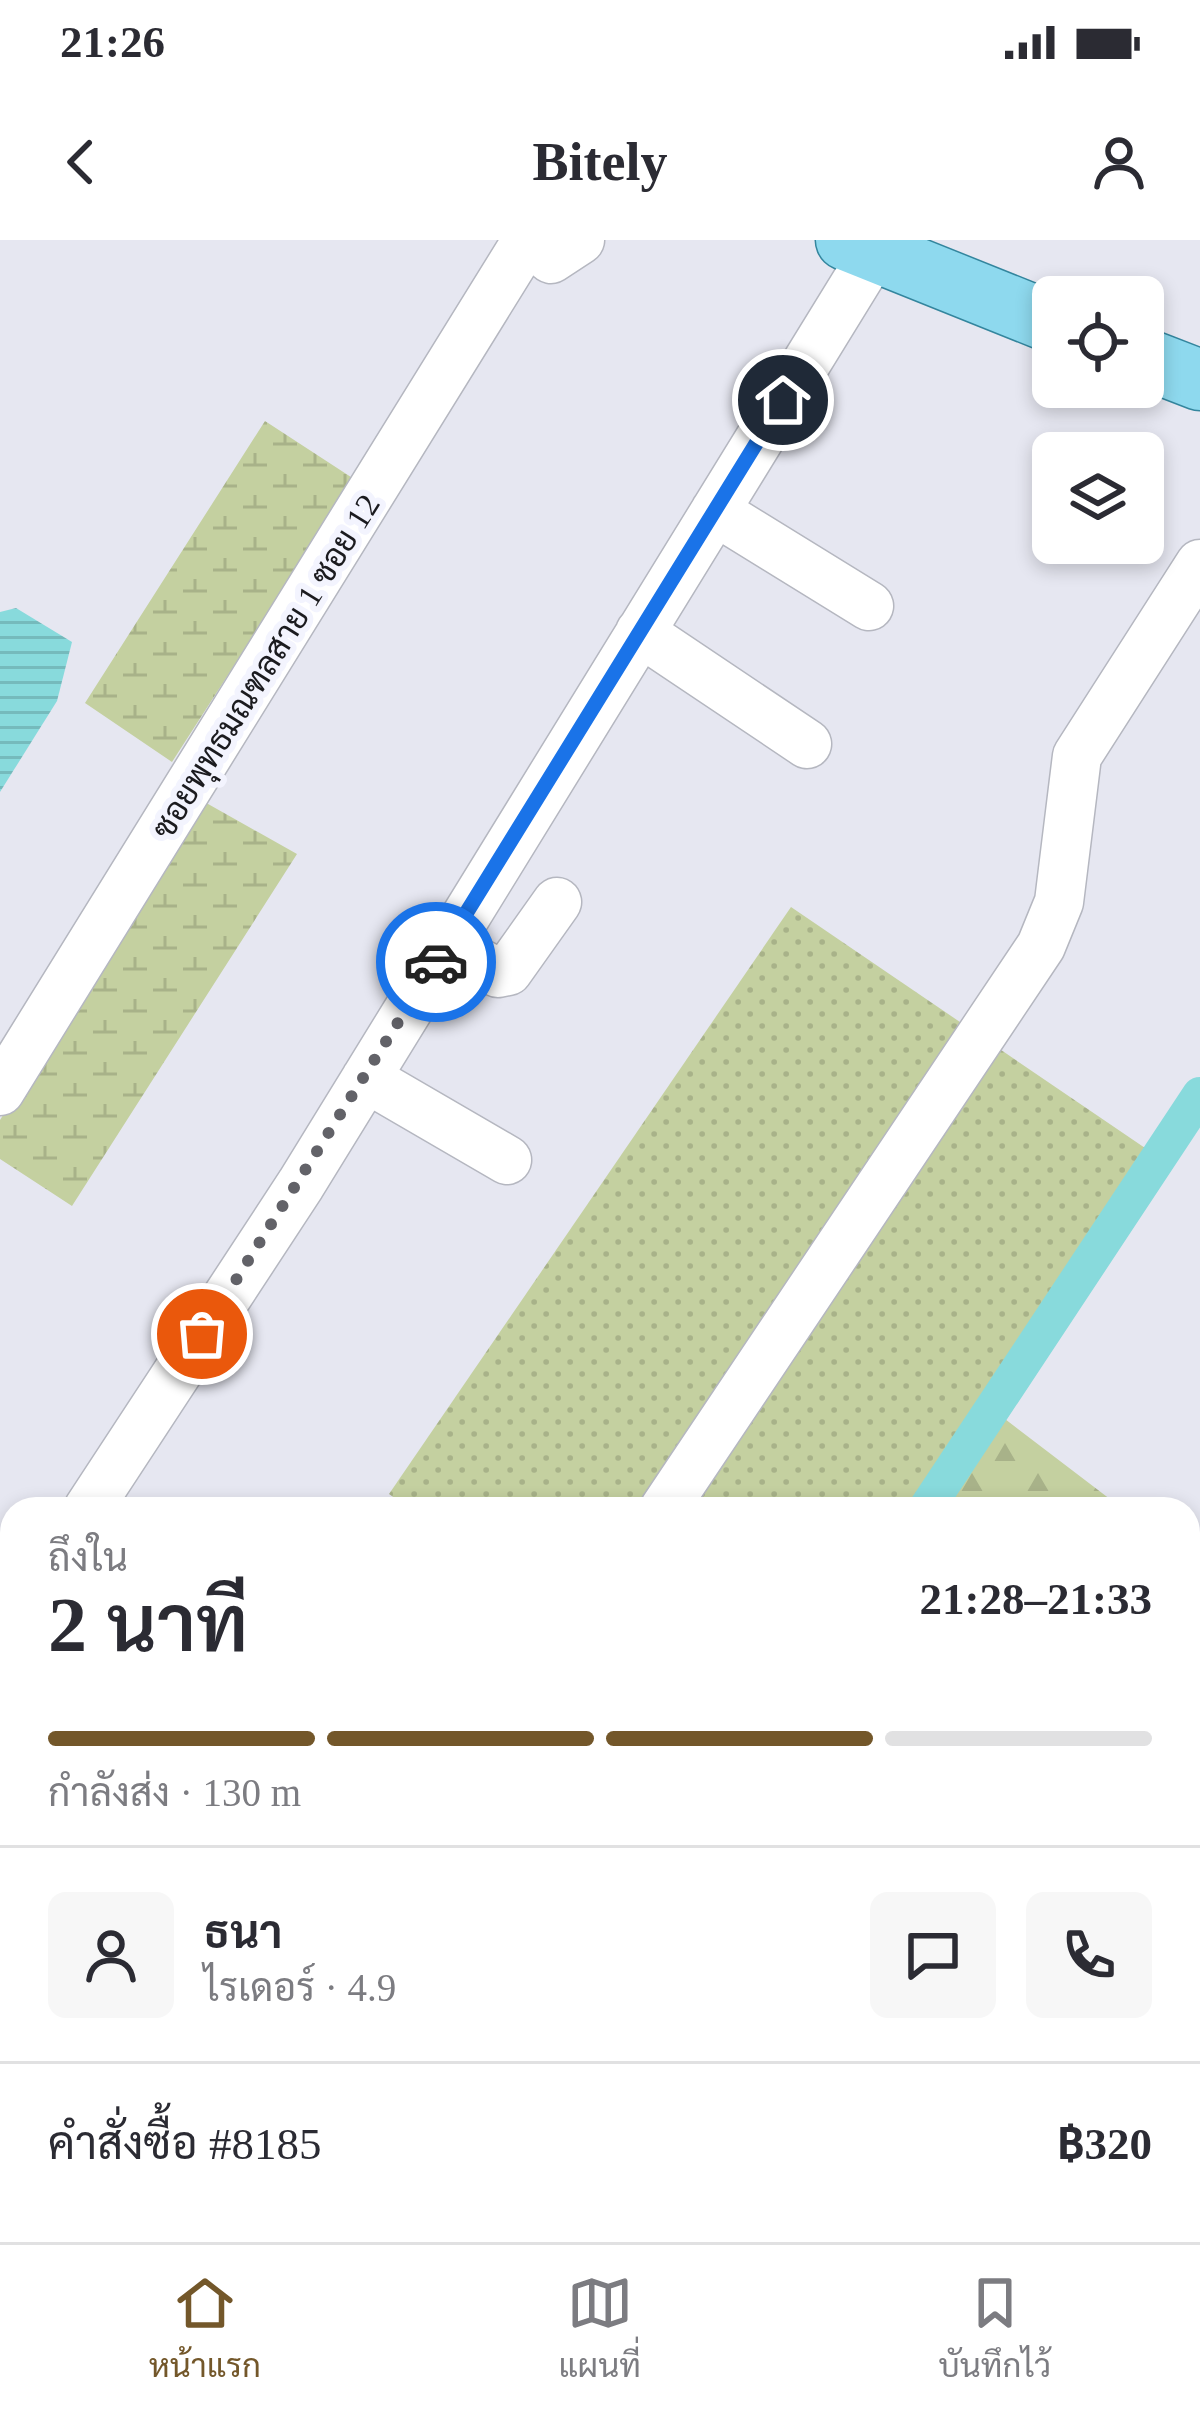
<!DOCTYPE html>
<html lang="th">
<head>
<meta charset="utf-8">
<style>
	body { margin:0; font-family:"Times New Roman",Sarabun,serif; background:#f7f7f7; color:#2b2b33; height:100vh; display:flex; flex-direction:column; font-size:45px; white-space:nowrap }
	* { box-sizing:border-box; margin:0 }
	p { font-size:39px; color:#7c7c81 }
	.icon { flex:none; width:66px; height:66px; fill:none; stroke:currentColor; stroke-width:2; stroke-linecap:round; stroke-linejoin:round }
	.map { position:relative; flex:1; overflow:hidden }
	.panel { position:absolute; left:0px; top:1257px; width:1200px; height:747px; display:flex; flex-direction:column; background:#fff; border-radius:36px 36px 0 0; box-shadow:0 6px 18px #0003 }
	.panel>* { flex:none }
	.fabs { position:absolute; left:1032px; top:36px; display:grid; gap:24px }
	.fabs a { display:grid; place-items:center; width:132px; height:132px; border-radius:18px; background:#fff; box-shadow:0 6px 18px #0003; font-size:60px }
	.pin { position:absolute; display:grid; place-items:center; width:102px; height:102px; color:#fff; margin:-51px; border:6px solid #fff; border-radius:50%; box-shadow:0 3px 12px #0007 }
	.courier { position:absolute; display:grid; place-items:center; width:120px; height:120px; margin:-60px; border:9px solid #1a73e8; border-radius:50%; background:#fff; color:#222; box-shadow:0 3px 15px #0007 }
	.overview em { font-style:normal; font-weight:600 }
	.overview div { display:flex; flex-direction:column-reverse }
	.overview { display:flex; align-items:center; justify-content:space-between; height:204px; padding:0 48px }
	h1 { font-size:78px; font-weight:600; line-height:90px }
	.bar { display:grid; grid-template-columns:repeat(4,1fr); gap:18px 12px; align-content:center; height:144px; padding:0 48px }
	.bar i { height:15px; border-radius:9px; background:#e1e1e2 }
	.bar .selected { background:#73572a }
	.bar p { grid-column:span 4 }
	.line { display:flex; align-items:center; gap:30px; padding:0 48px; border-top:3px solid #e1e1e2 }
	.line div { flex:1 }
	.round { display:grid; place-items:center; flex:none; width:126px; height:126px; border-radius:18px; background:#f7f7f7 }
	.status { display:flex; justify-content:space-between; align-items:center; height:84px; padding:0 60px; background:#fff; direction:ltr }
	.status svg { height:33px; fill:currentColor }
	header { display:flex; justify-content:space-between; align-items:center; height:156px; padding:0 48px; background:#fff; font-size:54px; font-weight:600 }
	.tabs { display:flex; justify-content:space-around; align-items:center; height:168px; border-top:3px solid #e1e1e2; background:#fff; font-size:33px; color:#7c7c81 }
	.tabs a { display:grid; justify-items:center; gap:6px }
	.tabs .selected { color:#73572a }
	.map>svg:first-child { display:block }
	.grass { fill:url(#grass-dots) }
	.forest { fill:url(#forest-firs) }
	.wetland { fill:url(#wetland-marsh) }
	.water { fill:url(#water-rules) }
	.lines { fill:none; stroke-linecap:round; stroke-linejoin:round }
	.canal { stroke:#88dadc; stroke-width:36 }
	.minor-casing { stroke:#b5b7c0; stroke-width:51 }
	.major-casing { stroke:#34869e; stroke-width:63 }
	.minor { stroke:#fff; stroke-width:48 }
	.major { stroke:#8ed9ee; stroke-width:60 }
	.done { stroke:#626268; stroke-width:12; stroke-dasharray:0 21.6 }
	.route { stroke:#1a73e8; stroke-width:15 }
	.labels { text-anchor:middle; stroke-width:12; stroke-linejoin:round; paint-order:stroke }
	.street-label { font-size:33px; fill:#1b1b1f; stroke:#f3f4fe }
</style>
</head>
<body>
<div class="status"><b>21:26</b><svg viewBox="0 0 49 12"><path d="M0 12V9h3v3zM5 12V6h3v6zM10 12V3h3v9zM15 12V0h3v12zM26 1h20v11H26zM47 4h2v5h-2z"/></svg></div>
<header><svg class="icon" aria-label="back" viewBox="0 0 24 24"><path d="M15 5l-7 7 7 7"/></svg>Bitely<svg class="icon" aria-label="person" viewBox="0 0 24 24"><circle cx="12" cy="8" r="4"/><path d="M4 21q1-7 8-7t8 7"/></svg></header>
<div class="map">
<svg width="1200" height="2002" viewBox="0 0 1200 2002">
	<defs>
		<pattern id="grass-dots" width="8" height="8" patternUnits="userSpaceOnUse" patternTransform="scale(3)"><rect width="8" height="8" fill="#c4d0a0"/><path d="M2 2h.1M6 6h.1" fill="none" stroke="#a8b289" stroke-width="1.8" stroke-linecap="round"/></pattern>
		<pattern id="forest-firs" width="22" height="20" patternUnits="userSpaceOnUse" patternTransform="scale(3)"><rect width="22" height="20" fill="#c4d0a0"/><path d="M5 1l3.5 6h-7zM16 11l3.5 6h-7z" fill="#a8b289"/></pattern>
		<pattern id="wetland-marsh" width="20" height="14" patternUnits="userSpaceOnUse" patternTransform="scale(3)"><rect width="20" height="14" fill="#c4d0a0"/><path d="M1 5h8M5 5V1M11 12h8M15 12V8" fill="none" stroke="#a8b289"/></pattern>
		<pattern id="water-rules" width="6" height="5" patternUnits="userSpaceOnUse" patternTransform="scale(3)"><rect width="6" height="5" fill="#88dadc"/><path d="M0 2.5h6" fill="none" stroke="#75babc"/></pattern>
	</defs>
	<rect width="100%" height="100%" fill="#e6e7f1"/>
	<path class="grass" d="M 791,667 L 1173,927 L 947,1269 L 410,1269 L 389,1254 Z"/>
	<path class="forest" d="M 1005,1179 L 1123,1269 L 947,1269 Z
		M 1188,1319 L 1200,1328 L 1200,1474 L 1188,1494 Z
		M 417,1992 L 860,1992 L 853,2002 L 410,2002 Z"/>
	<path class="wetland" d="M 265,181 L 354,239 L 172,522 L 85,463 Z
		M 201,560 L 297,614 L 72,966 L 0,919 L 0,880 Z"/>
	<path class="water" d="M 16,368 L 72,402 L 57,461 L 0,552 L 0,372 Z"/>
	<g class="lines">
		<path class="canal" d="M 926,1269 L 1200,855
			M 432,2002 L 439,1992"/>
		<g class="minor-casing">
			<path id="minor" d="M 551,19 L 580,0
				M 715,271 L 869,366
				M 640,392 L 807,504
				M 446,705 L 498,733 L 508,731 L 557,662
				M 366,838 L 507,920
				M 0,851 L 527,0
				M 88,1269 L 301,944 L 874,13
				M 664,1269 L 1041,706 L 1059,662 L 1077,516 L 1200,324
				M 0,1402 L 12,1383
				M 1188,1550 L 1200,1532
				M 0,1576 L 12,1584
				M 0,1925 L 12,1933
				M 14,2002 L 21,1992
				M 295,2002 L 302,1992
				M 890,2002 L 896,1992"/>
		</g>
		<g class="major-casing">
			<path id="major" d="M 846,0 L 1053,83
				M 1143,118 L 1200,140"/>
		</g>
		<use href="#minor" class="minor"/>
		<use href="#major" class="major"/>
	</g>
	<g class="lines">
		<path class="done" d="M 202,1094 L 436,722"/>
		<path class="route" d="M 436,722 L 783,160"/>
	</g>
	<g class="labels">
		<g class="street-label">
			<text transform="translate(265 426) rotate(-58)" y="12">ซอยพุทธมณฑลสาย 1 ซอย 12</text>
		</g>
	</g>
</svg>
<div class="fabs">
<a><svg class="icon" aria-label="locate" viewBox="0 0 24 24"><circle cx="12" cy="12" r="6"/><path d="M12 2v4M12 18v4M2 12h4M18 12h4"/></svg></a>
<a><svg class="icon" aria-label="layers" viewBox="0 0 24 24"><path d="M12 4l9 5-9 5-9-5zM3 14l9 5 9-5"/></svg></a>
</div>
<div class="pin" style="left:202px;top:1094px;background:#ea580c"><svg class="icon" aria-label="bag" viewBox="0 0 24 24"><path d="M5 8h14l-1 12H6zM9 8a3 3 0 0 1 6 0"/></svg></div>
<div class="pin" style="left:783px;top:160px;background:#1f2937"><svg class="icon" aria-label="home" viewBox="0 0 24 24"><path d="M3 11l9-7 9 7M6 9v11h12V9"/></svg></div>
<div class="courier" style="left:436px;top:722px"><svg class="icon" aria-label="car" viewBox="0 0 24 24"><path d="M5 17H2v-5l4-1 3-4h7l3 4 3 1v5h-3M9 17h6M6 11h13"/><circle cx="7" cy="17" r="2"/><circle cx="17" cy="17" r="2"/></svg></div>
<section class="panel">
<div class="overview"><div><h1>2 นาที</h1><p>ถึงใน</p></div><em>21:28–21:33</em></div>
<div class="bar"><i class="selected"></i><i class="selected"></i><i class="selected"></i><i></i><p>กำลังส่ง · 130 m</p></div>
<div class="line" style="height:216px"><a class="round"><svg class="icon" aria-label="person" viewBox="0 0 24 24"><circle cx="12" cy="8" r="4"/><path d="M4 21q1-7 8-7t8 7"/></svg></a><div><b>ธนา</b><p>ไรเดอร์ · 4.9</p></div><a class="round"><svg class="icon" aria-label="chat" viewBox="0 0 24 24"><path d="M4 5h16v11H9l-5 4z"/></svg></a><a class="round"><svg class="icon" aria-label="phone" viewBox="0 0 24 24"><path d="M5 4h4l2 5-3 2q2 4 5 5l2-3 5 2v4C11 20 4 13 5 4z"/></svg></a></div>
<div class="line" style="height:156px"><div>คำสั่งซื้อ #8185</div><b>฿320</b></div>
</section>
</div>
<nav class="tabs">
<a class="selected"><svg class="icon" aria-label="home" viewBox="0 0 24 24"><path d="M3 11l9-7 9 7M6 9v11h12V9"/></svg>หน้าแรก</a>
<a><svg class="icon" aria-label="map" viewBox="0 0 24 24"><path d="M3 6l6-2 6 2 6-2v14l-6 2-6-2-6 2zM9 4v14M15 6v14"/></svg>แผนที่</a>
<a><svg class="icon" aria-label="saved" viewBox="0 0 24 24"><path d="M7 4h10v16l-5-4-5 4z"/></svg>บันทึกไว้</a>
</nav>
</body>
</html>
